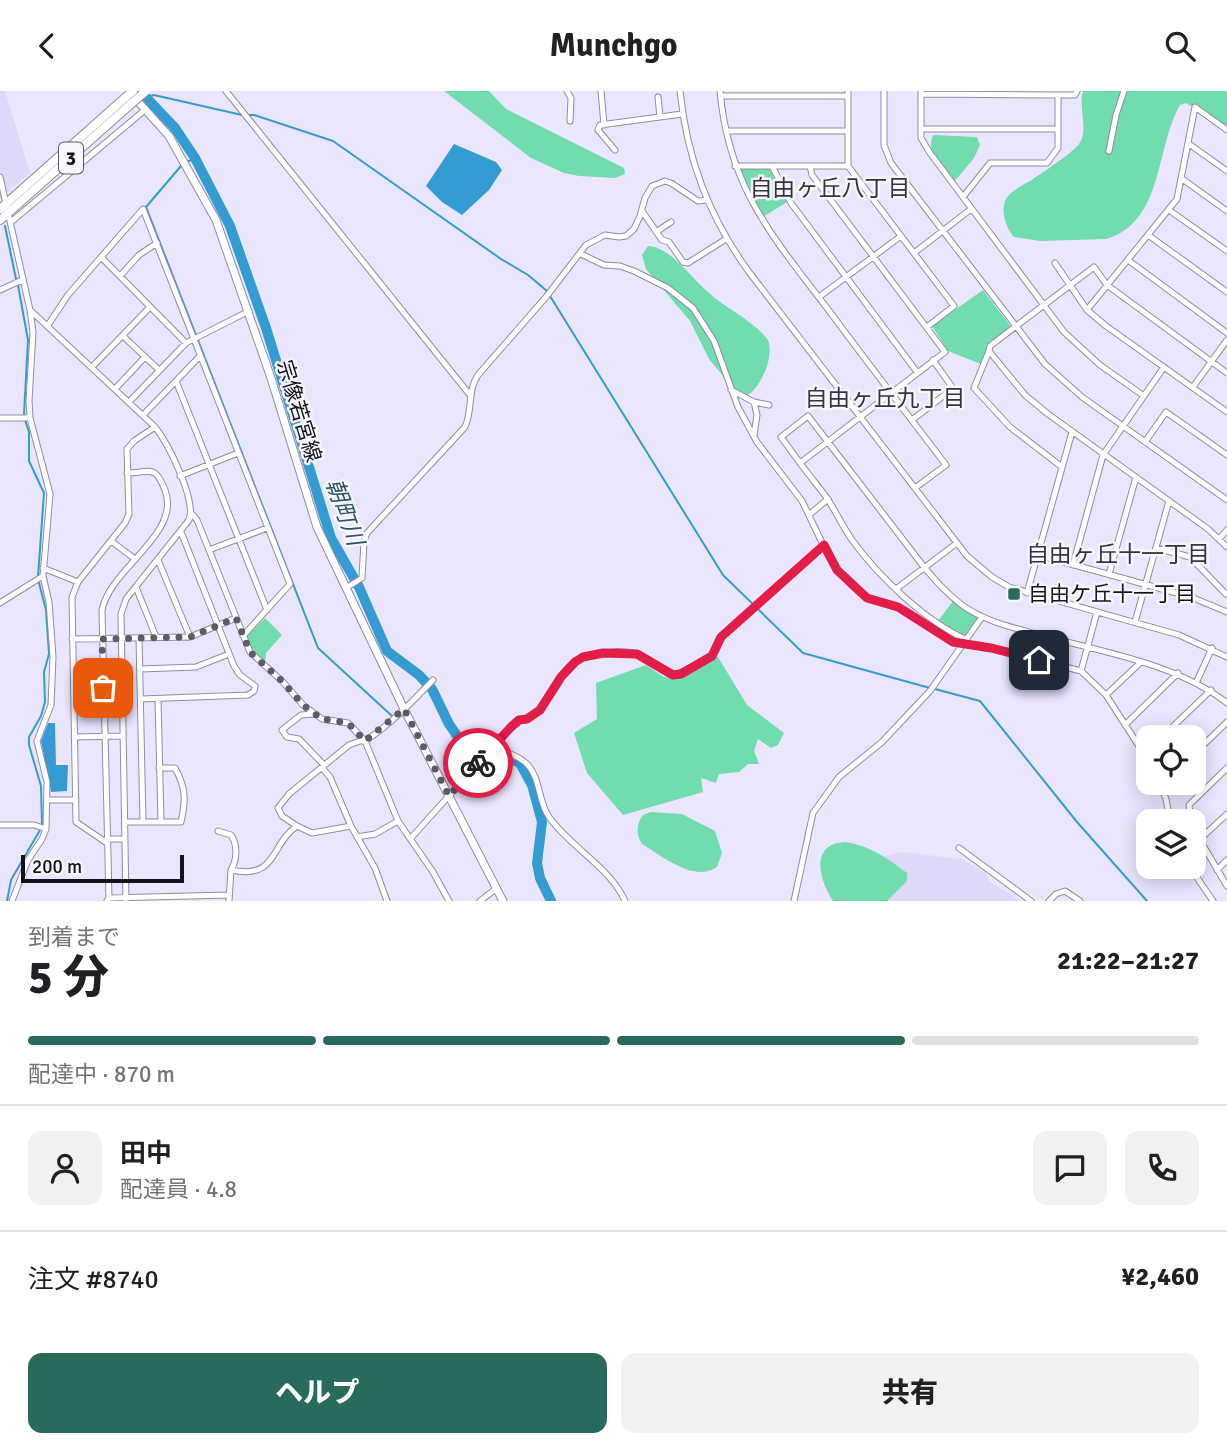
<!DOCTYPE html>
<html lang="ja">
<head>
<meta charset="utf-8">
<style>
	body { margin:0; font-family:Signika,"Noto Sans JP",sans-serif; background:#f2f2f2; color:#202124; height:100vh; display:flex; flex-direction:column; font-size:26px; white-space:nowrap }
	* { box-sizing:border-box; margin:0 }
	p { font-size:23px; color:#757577 }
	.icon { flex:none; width:38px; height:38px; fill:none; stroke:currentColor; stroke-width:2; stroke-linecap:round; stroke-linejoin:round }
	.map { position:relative; height:810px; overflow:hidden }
	.sheet { display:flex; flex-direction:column; background:#fff; flex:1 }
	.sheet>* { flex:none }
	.tools { position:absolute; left:1136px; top:634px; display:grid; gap:14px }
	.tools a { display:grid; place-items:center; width:70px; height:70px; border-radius:14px; background:#fff; box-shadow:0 4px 18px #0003; font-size:35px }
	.scale { position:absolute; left:21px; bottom:18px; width:163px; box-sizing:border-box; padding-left:7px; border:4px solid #14121a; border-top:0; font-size:19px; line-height:24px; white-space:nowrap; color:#14121a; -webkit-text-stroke:5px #f7f6fb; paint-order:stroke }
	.pin { position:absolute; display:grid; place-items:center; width:60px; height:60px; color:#fff; margin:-30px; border-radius:14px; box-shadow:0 4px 10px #0006 }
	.courier { position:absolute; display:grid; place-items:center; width:70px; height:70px; margin:-35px; border:5px solid #e11d48; border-radius:50%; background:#fff; color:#222; box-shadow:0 2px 9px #0007 }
	.overview em { font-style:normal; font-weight:800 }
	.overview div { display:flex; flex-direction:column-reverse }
	.overview { display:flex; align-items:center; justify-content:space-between; height:119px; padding:0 28px }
	h1 { font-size:46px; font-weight:800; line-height:52px }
	.bar { display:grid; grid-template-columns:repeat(4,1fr); gap:10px 7px; align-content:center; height:84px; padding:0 28px }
	.bar i { height:9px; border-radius:5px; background:#e0e0e0 }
	.bar .active { background:#286a5b }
	.bar p { grid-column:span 4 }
	.line { display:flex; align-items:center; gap:18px; padding:0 28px; border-top:2px solid #e0e0e0 }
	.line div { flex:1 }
	.round { display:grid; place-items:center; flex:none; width:74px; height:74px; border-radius:14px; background:#f2f2f2 }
	.button { display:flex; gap:14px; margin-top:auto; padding:14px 28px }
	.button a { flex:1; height:80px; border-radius:14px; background:#286a5b; color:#fff; font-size:28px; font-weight:800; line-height:80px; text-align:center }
	.button a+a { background:#f2f2f2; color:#202124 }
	header { display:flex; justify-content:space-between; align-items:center; height:91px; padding:0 28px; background:#fff; font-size:32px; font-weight:800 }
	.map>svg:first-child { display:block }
	.built { fill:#dfd8f8 }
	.green { fill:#71dcae }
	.water { fill:#339dd3 }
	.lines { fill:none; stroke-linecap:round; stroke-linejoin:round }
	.stream { stroke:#339dd3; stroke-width:2 }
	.river { stroke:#339dd3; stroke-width:10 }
	.minor-casing { stroke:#918ca3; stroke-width:7 }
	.major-casing { stroke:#918ca3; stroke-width:9 }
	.highway-casing { stroke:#918ca3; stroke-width:10 }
	.minor { stroke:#fff; stroke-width:5 }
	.major { stroke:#fff; stroke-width:7 }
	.highway { stroke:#fff; stroke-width:8 }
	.highway-bridge-casing { stroke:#918ca3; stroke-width:10; stroke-linecap:butt }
	.highway-bridge { stroke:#fff; stroke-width:8 }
	.done { stroke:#5f5c6a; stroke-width:7; stroke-dasharray:0 12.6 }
	.route { stroke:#e11d48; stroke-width:9 }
	.poi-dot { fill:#286a5b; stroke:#f7f6fb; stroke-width:2.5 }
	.labels { text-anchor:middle; stroke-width:5; stroke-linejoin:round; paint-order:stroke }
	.shield { fill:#f7f6fb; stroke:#58565e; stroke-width:2 }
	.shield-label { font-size:19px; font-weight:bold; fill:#14121a }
	.street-label { font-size:21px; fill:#14121a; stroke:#f7f6fb }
	.poi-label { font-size:21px; fill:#14121a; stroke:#f7f6fb; text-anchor:start }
	.neighbourhood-label { font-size:23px; fill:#373346; stroke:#f7f6fb }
	.water-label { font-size:23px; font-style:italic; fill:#29536b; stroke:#f7f6fb }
</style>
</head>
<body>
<header><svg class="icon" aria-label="back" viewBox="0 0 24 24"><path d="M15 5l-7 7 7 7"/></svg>Munchgo<svg class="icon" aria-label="search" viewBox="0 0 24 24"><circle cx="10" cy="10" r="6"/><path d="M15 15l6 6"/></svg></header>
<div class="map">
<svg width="1227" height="810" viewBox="0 0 1227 810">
	<rect width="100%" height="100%" fill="#ebe6ff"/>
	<path class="built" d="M 0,0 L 5,0 L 30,82 L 0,107 Z
		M 901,761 L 962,768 L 987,783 L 989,790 L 1021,810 L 860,810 L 870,769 Z"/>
	<path class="green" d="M 444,0 L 489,0 L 506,18 L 624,77 L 625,83 L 615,87 L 579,85 L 564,82 L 531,67 Z
		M 1083,0 L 1227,0 L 1227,41 L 1218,37 L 1191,15 L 1186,12 L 1180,14 C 1155,57 1164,131 1106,148 L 1040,150 L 1014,146 C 1005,136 999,116 1008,105 C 1013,99 1023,94 1030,90 C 1042,82 1071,63 1079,53 C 1089,40 1078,16 1083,0 Z
		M 933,44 L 977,46 L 980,54 L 974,67 L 954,91 C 944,77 925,62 933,44 Z
		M 740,77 L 769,77 L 787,111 L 763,126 L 739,79 Z
		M 648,155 C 671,156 691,187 708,201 C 726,218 753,229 768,249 C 774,266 762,294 748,304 L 738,303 L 709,268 L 690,230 L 646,178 L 642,164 Z
		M 983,199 L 1012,237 L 989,254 L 981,273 L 948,260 L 932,235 Z
		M 953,510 L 978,526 L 978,529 L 967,546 L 964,546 L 938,530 Z
		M 265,527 L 282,544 L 266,562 L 265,573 L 251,556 L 247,545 Z
		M 718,566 L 747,614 L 784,642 L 778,654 L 771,657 L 758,648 L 754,660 L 759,673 L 748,673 L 739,681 L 719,683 L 716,692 L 701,687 L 703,701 L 623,724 L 587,682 L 574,642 L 597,628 L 596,592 L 646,574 L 664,586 L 678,588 L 694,573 Z
		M 651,721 L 682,723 L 715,740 L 722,762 L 717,776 C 694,792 662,765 642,753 C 636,744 636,733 643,724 Z
		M 846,751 C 871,755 888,768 907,782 L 907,790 L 887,810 L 833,810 C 819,789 809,752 846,751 Z"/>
	<path class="water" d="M 454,53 L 496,71 L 502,79 L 489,99 L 462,124 L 442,111 L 426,95 Z
		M 48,632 L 55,632 L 56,674 L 68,674 L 67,700 L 51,701 L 41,650 Z"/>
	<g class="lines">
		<path class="stream" d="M 147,6 L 154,4 L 242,24
			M 247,24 L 254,24 L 333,50 L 501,168 L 528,184 L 547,200
			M 185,72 L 195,67
			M 181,75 L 146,116 L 318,557 L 392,625
			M 5,135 L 16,188
			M 18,194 L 28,249 L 24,323
			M 550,205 L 723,484 L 803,562 L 930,597
			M 25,329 L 29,341 L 29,370 L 44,402 L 38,486
			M 39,492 L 46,519 L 49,563 L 44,581 L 45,611 L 41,625 L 29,646 L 29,654 L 41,695 L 42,734
			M 935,598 L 980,610 L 1077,731 L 1147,810
			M 7,810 L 11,789 L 40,739"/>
		<path class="river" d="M 140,0 L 175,37 L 195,67 L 230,135 L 266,237 L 331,447 L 359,496 L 387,560 L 419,584 L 432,598 L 449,633 L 458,646 L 468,655 L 478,659 L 506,666 L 520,672 L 532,694 L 542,731 L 537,772 L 540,787 L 551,810"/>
		<g class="minor-casing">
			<path id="minor" d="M 226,0 L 470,304
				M 567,0 L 571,7 L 570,30
				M 601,0 L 604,34
				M 680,0 C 687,68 709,126 749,181 L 967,465 L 992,486 L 1009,496 L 1179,544 L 1227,566
				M 720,0 C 729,100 775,148 833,225 C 870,275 908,324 946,374 L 915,397
				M 848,0 L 848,75 L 954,215 L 927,236
				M 884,0 L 884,54 L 891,72 L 1045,273 L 1082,306 L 1227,409
				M 921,0 L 921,47 L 930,62 L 1064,241 L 1100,274 L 1144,305
				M 921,3 L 1058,4
				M 721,5 L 848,5
				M 658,6 L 660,26
				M 921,38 L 1058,38
				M 726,40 L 848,40
				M 1189,53 L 1227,80
				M 615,59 L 598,39 L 600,34 L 682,23
				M 1109,60 L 1116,24 L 1124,0
				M 735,75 L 848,75
				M 772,75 L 791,112 L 917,281
				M 810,75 L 812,84 L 945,261 L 800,372 C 809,384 818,395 827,407 C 836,421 843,436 852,449 C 880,487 925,530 967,549
				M 0,86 L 30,219 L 155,336 C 168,352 197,410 189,429 L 126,508 L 121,523 L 126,810
				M 1181,87 L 1227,120
				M 963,106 L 990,72 L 1047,72 L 1058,57 L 1058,4 L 1075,4 L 1077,0
				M 1169,119 L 1227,160
				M 642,120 L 662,149 L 669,151 L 683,171 L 688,172 L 726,148
				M 11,131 L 146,18
				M 656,141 L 671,131
				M 1148,144 L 1227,201
				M 914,162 L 971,118
				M 581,163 L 604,174 L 620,175 L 634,180 L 668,197 L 693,217 L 714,250 L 738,316 L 757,351 L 802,410 L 829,466 L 837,479 L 856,498 L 867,507 L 905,519 L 953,551 L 991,557 L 1081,580 L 1106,604 L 1148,669
				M 101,166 L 186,252
				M 1128,169 L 1227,242
				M 1055,172 L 1087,219 L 1106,235 L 1227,321
				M 120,185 L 139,164 L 157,152
				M 0,199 L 22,189
				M 819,206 L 901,145
				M 1087,219 L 1177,108 L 1195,16 L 1227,39
				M 48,234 L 68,204 L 143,118 L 290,493 L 243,545
				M 123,245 L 159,279
				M 989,260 L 974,297 L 1010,336 L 1062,376
				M 200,265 L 176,290 L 267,519
				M 92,276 L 150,216
				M 1227,282 L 1107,194 L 1094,176 L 990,255 L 989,260 L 1025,304 L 1048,323 L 1208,438 L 1227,456
				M 1193,296 L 1227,249
				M 115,298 L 145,266
				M 731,299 L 754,311 L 769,314
				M 129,311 L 186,252 L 249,220
				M 143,324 L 176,290
				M 0,327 L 30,327
				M 912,329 L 951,299 L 952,296 L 933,269
				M 754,344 L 757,324 L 754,311
				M 1145,351 L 1166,321 L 1227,364
				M 800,372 L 781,346 L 808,325 L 924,476 C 936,490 947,503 962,514 C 984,530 1011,536 1036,543 C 1098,560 1176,572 1227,612
				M 180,385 L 238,362
				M 192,423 L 197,429 L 250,561 L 282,590 L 303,614 L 322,628 L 348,632 L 365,650 L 398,730 L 433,781 L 449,810
				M 810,423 L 828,408
				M 1219,448 L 1227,439
				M 111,450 L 135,468
				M 1156,457 L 1190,466 L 1226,503
				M 209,459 L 267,437
				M 1038,464 L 1191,506 L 1227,521
				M 158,469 L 190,546
				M 1073,474 L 1103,364 L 1164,276
				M 43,477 L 78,491
				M 1109,483 L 1136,386
				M 136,496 L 156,546
				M 346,497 L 362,487 L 364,450 L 367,442 L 465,336 C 473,319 467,300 478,284 L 546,206 L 586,154 L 605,144 L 619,146 L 626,145 L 634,138 L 640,125 L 645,107 L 652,95 L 665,90 L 671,92 L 698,110 L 706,109
				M 896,498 L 957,452
				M 1027,502 L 1072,341
				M 0,512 L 43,485
				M 1135,531 L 1169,410
				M 139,547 L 143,731
				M 72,548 L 190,546 L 236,527
				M 140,578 L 196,576 L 229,563
				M 1081,580 L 1097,521
				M 1196,592 L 1212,557
				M 1106,604 L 1140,572
				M 141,608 L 248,604 L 254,600 L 255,595 L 240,584 L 234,575 L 181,441
				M 158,608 L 161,731
				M 314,623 L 301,624 L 282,639 L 287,646 L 299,648 L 324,674
				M 1125,634 L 1178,582
				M 74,646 L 123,645
				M 1162,646 L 1211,599
				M 491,657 C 503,661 516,663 526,672 C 541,687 538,711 549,726 C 569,755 611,777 625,810
				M 1194,663 L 1227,631
				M 323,678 L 330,686 L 351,735 L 375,777 L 387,810
				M 1159,691 L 1166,708 L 1170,730
				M 47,709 L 76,709
				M 1191,730 L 1189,714 L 1227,677
				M 125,731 L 181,731 C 186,709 186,697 175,677 L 159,677
				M 0,734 L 34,734 L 46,738
				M 297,735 L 312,742 L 351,735
				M 1194,739 L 1227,795
				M 218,740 L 231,744 C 238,754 237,769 231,779
				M 357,746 L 375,743 L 398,730
				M 411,747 L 511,636 C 520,628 530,628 538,620 C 555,605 559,576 582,567 C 599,560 630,557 646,567 C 654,572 663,582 673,584 C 677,584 707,569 711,565 C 716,561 718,551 721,546 L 824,454
				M 107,748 L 125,748
				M 1199,749 L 1227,723
				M 107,752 L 76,731 L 72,506 L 78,491 L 125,432 L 129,423 L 127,358 L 134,350 L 155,336
				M 959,757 L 1031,810
				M 1189,775 L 1213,810
				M 1217,779 L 1227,769
				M 109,807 L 228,804
				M 12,810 L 28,769 L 42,748 L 46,738 L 47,691 L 37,650 L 51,614 L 53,566 L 49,511 L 43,485 L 50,403 L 30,327 L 29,310 L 33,241 L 30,219
				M 107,810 L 109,807 L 102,519 C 110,477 182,443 165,399 C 155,374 152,381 127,382
				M 229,810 L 231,779 C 278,789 270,753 297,735 L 282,725 L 278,717 L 289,703 L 349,654 L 360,650 L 365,650 C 390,634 412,611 433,589
				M 480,810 L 497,797
				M 794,810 L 813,722 L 839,686 L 882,651 L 930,600 L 982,526
				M 1049,810 L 1056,803 L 1065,800 L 1080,810"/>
		</g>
		<g class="major-casing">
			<path id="major" d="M 133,5 L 169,45 L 216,129 L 271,287 L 317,436 L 404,618 L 503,810"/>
		</g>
		<g class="highway-casing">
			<path id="highway" d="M 0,118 L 126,6
				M 0,129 L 132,12"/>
		</g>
		<use href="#minor" class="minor"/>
		<use href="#major" class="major"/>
		<use href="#highway" class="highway"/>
		<g class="highway-bridge-casing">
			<path id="highway-bridge" d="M 126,6 L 133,0
				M 132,12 L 146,0"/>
		</g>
		<use href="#highway-bridge" class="highway-bridge"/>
	</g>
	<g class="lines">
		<path class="done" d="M 103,597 L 102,548 L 190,546 L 236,527 L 250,561 L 282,590 L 303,614 L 322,628 L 348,632 L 365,650 L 404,618 L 449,705 L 478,672"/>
		<path class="route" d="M 478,672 L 511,636 L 519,629 L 527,628 L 540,619 L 561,586 L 575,571 L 583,566 L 603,562 L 637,563 L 673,584 L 681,583 L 712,565 L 721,546 L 824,454 L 837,479 L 867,507 L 898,516 L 953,551 L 991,557 L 1039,569"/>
	</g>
	<rect class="poi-dot" x="1007" y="496" width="14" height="14" rx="3.5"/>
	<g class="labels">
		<rect class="shield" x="59" y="51.5" width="24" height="31" rx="5"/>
		<g class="shield-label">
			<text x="71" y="74">3</text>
		</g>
		<g class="street-label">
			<text transform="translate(299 320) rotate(73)" y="7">宗像若宮線</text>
		</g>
		<g class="poi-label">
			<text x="1028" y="510">自由ケ丘十一丁目</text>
		</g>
		<g class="neighbourhood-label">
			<text x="830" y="105">自由ヶ丘八丁目</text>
			<text x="885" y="315">自由ヶ丘九丁目</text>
			<text x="1118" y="471">自由ヶ丘十一丁目</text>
		</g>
		<g class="water-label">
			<text transform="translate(345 421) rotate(70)" y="8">朝町川</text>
		</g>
	</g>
</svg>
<div class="tools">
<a><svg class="icon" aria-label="locate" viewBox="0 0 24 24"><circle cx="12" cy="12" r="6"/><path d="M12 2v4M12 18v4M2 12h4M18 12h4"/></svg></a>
<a><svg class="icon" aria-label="layers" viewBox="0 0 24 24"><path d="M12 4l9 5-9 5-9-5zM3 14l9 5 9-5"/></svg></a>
</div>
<div class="scale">200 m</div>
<div class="pin" style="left:103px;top:597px;background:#ea580c"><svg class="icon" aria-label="bag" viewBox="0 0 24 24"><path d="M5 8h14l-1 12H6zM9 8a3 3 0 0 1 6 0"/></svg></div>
<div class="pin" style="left:1039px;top:569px;background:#1f2937"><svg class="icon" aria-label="home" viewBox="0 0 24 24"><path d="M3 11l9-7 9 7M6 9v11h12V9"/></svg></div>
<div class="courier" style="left:478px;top:672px"><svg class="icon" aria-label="bike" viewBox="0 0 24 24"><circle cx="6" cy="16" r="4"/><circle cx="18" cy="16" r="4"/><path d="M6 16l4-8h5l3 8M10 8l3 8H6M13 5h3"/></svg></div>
</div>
<section class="sheet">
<div class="overview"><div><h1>5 分</h1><p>到着まで</p></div><em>21:22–21:27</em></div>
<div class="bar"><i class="active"></i><i class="active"></i><i class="active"></i><i></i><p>配達中 · 870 m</p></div>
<div class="line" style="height:126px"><a class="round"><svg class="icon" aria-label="person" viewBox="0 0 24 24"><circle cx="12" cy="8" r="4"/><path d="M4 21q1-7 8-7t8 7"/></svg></a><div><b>田中</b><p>配達員 · 4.8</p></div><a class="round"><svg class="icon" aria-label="chat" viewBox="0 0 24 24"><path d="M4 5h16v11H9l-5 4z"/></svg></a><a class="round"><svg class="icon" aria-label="phone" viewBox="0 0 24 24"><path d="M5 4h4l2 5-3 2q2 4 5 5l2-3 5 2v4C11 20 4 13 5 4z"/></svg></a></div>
<div class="line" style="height:91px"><div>注文 #8740</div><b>¥2,460</b></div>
<div class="button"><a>ヘルプ</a><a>共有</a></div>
</section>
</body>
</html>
